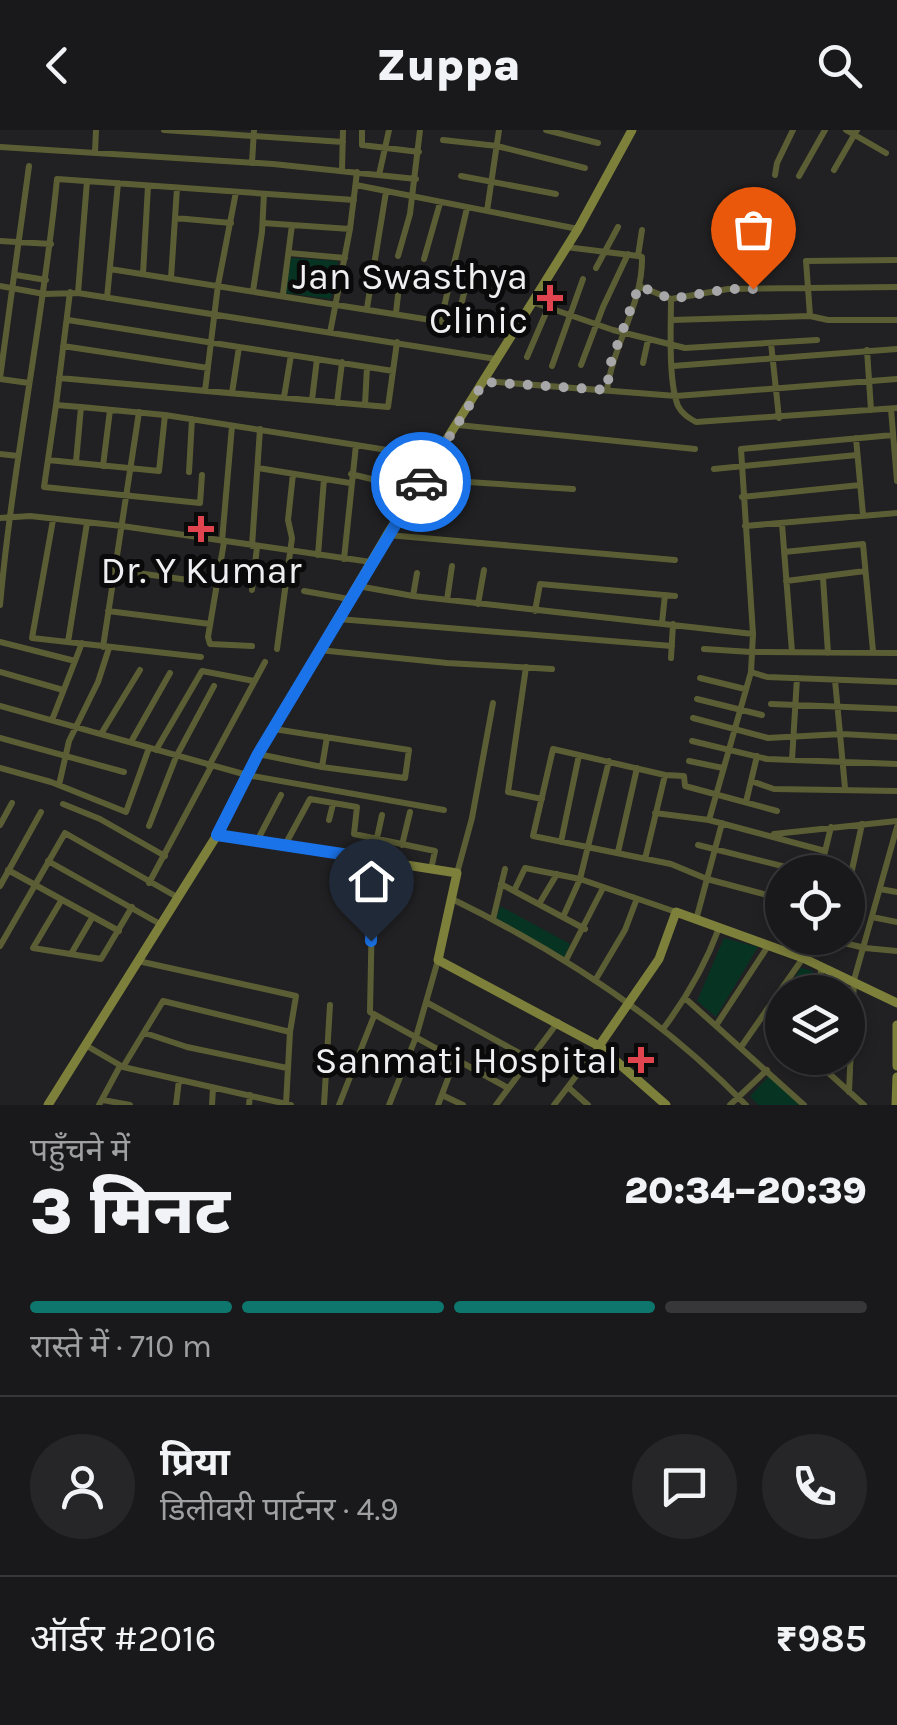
<!DOCTYPE html>
<html lang="hi">
<head>
<meta charset="utf-8">
<style>
	body { margin:0; font-family:Karla,"Noto Sans Devanagari",sans-serif; background:#262527; color:#f1f3f6; height:100vh; display:flex; flex-direction:column; font-size:38px; white-space:nowrap }
	* { box-sizing:border-box; margin:0 }
	p { font-size:32px; color:#9fa0a2 }
	.icon { flex:none; width:55px; height:55px; fill:none; stroke:currentColor; stroke-width:2; stroke-linecap:round; stroke-linejoin:round }
	.map { position:relative; height:975px; overflow:hidden }
	.panel { display:flex; flex-direction:column; background:#19181a; flex:1 }
	.panel>* { flex:none }
	.buttons { position:absolute; left:765px; top:725px; display:grid; gap:20px }
	.buttons a { display:grid; place-items:center; width:100px; height:100px; border-radius:50%; background:#19181a; box-shadow:0 5px 15px #0003,0 0 0 2px #373739; font-size:50px }
	.pin { position:absolute; display:grid; place-items:center; width:85px; height:85px; color:#fff; margin:-102px -42px; border-radius:50% 50% 50% 0; rotate:-45deg; box-shadow:0 0 10px #0007 }
	.pin .icon { rotate:45deg }
	.courier { position:absolute; display:grid; place-items:center; width:100px; height:100px; margin:-50px; border:8px solid #1a73e8; border-radius:50%; background:#fff; color:#222; box-shadow:0 2px 12px #0007 }
	.headline em { font-style:normal; font-weight:800 }
	.headline div { display:flex; flex-direction:column-reverse }
	.headline { display:flex; align-items:center; justify-content:space-between; height:170px; padding:0 30px }
	h1 { font-size:65px; font-weight:800; line-height:75px }
	.bar { display:grid; grid-template-columns:repeat(4,1fr); gap:15px 10px; align-content:center; height:120px; padding:0 30px }
	.bar i { height:12px; border-radius:8px; background:#373739 }
	.bar .selected { background:#0f766e }
	.bar p { grid-column:span 4 }
	.line { display:flex; align-items:center; gap:25px; padding:0 30px; border-top:2px solid #373739 }
	.line div { flex:1 }
	.round { display:grid; place-items:center; flex:none; width:105px; height:105px; border-radius:52px; background:#262527 }
	header { display:flex; justify-content:space-between; align-items:center; height:130px; padding:0 30px; background:#19181a; font-size:45px; font-weight:800 }
	.map>svg:first-child { display:block }
	.green { fill:#073422 }
	.lines { fill:none; stroke-linecap:round; stroke-linejoin:round }
	.street { stroke:#5b5e34; stroke-width:6 }
	.secondary { stroke:#7d803b; stroke-width:9 }
	.done { stroke:#a7a6a8; stroke-width:10; stroke-dasharray:0 18 }
	.route { stroke:#1a73e8; stroke-width:12 }
	.health-dot { fill:#e0444e; stroke:#0a0a0b; stroke-width:4 }
	.labels { text-anchor:middle; stroke-width:10; stroke-linejoin:round; paint-order:stroke }
	.poi-label { font-size:38px; fill:#efeef0; stroke:#0a0a0b; text-anchor:end }
</style>
</head>
<body>
<header><svg class="icon" aria-label="back" viewBox="0 0 24 24"><path d="M15 5l-7 7 7 7"/></svg>Zuppa<svg class="icon" aria-label="search" viewBox="0 0 24 24"><circle cx="10" cy="10" r="6"/><path d="M15 15l6 6"/></svg></header>
<div class="map">
<svg width="897" height="975" viewBox="0 0 897 975">
	<rect width="100%" height="100%" fill="#212022"/>
	<path class="green" d="M 291,128 L 338,131 L 331,169 L 285,163 Z
		M 500,776 L 570,814 L 564,828 L 496,788 Z
		M 724,808 L 758,817 L 716,887 L 697,871 Z
		M 801,838 L 813,841 L 813,862 L 786,862 Z
		M 769,946 L 800,975 L 758,975 L 750,966 Z"/>
	<g class="lines">
		<path class="street" d="M 164,0 L 343,12
			M 362,0 L 362,15 L 419,22
			M 546,0 L 598,13
			M 846,0 L 886,23
			M 443,10 L 497,16 L 585,38
			M 0,17 L 273,34 L 416,49
			M 95,22 L 96,0
			M 252,33 L 254,0
			M 342,40 L 343,0
			M 834,40 L 857,0
			M 379,45 L 389,0
			M 775,45 L 777,33 L 793,0
			M 461,46 L 556,64
			M 799,46 L 825,0
			M 356,55 L 578,99
			M 487,81 L 499,0
			M 175,88 L 231,93
			M 263,93 L 350,99
			M 0,111 L 51,114
			M 566,117 L 638,126
			M 289,123 L 345,128
			M 398,126 L 410,84 L 420,0
			M 424,129 L 440,73
			M 596,138 L 618,97
			M 110,139 L 475,197
			M 143,144 L 148,56
			M 16,145 L 46,150
			M 373,147 L 399,152
			M 171,148 L 177,58
			M 0,156 L 44,164 L 78,163 L 496,229
			M 639,156 L 671,169 L 728,159 L 808,158 L 806,131 L 897,130
			M 897,157 L 808,158 L 810,186 L 828,190 L 897,190
			M 253,161 L 262,102 L 264,64
			M 78,163 L 87,51
			M 283,164 L 292,95
			M 107,168 L 118,53
			M 671,169 C 671,196 668,251 678,276 C 682,284 689,288 696,292 L 897,278
			M 532,172 L 613,200 L 685,218 L 817,210
			M 367,178 L 386,62
			M 396,183 L 400,147 L 446,158
			M 68,190 L 239,217
			M 441,190 L 467,78
			M 671,190 L 810,186
			M 457,192 L 465,159
			M 330,203 L 350,99 L 357,42
			M 771,213 L 779,288
			M 63,216 L 208,238
			M 867,220 L 871,280
			M 527,227 L 548,178
			M 643,233 L 648,210
			M 581,235 L 603,177 L 628,124
			M 552,236 L 583,149
			M 673,236 L 897,219
			M 0,248 L 29,36
			M 59,248 L 388,277 L 397,212
			M 0,249 L 29,253
			M 484,251 L 676,266 L 897,249
			M 607,260 C 613,215 643,173 642,127 L 638,126 L 642,100
			M 205,261 L 218,155 L 236,62
			M 232,263 L 239,217 L 393,241
			M 284,267 L 291,225
			M 312,270 L 317,229
			M 337,273 L 342,232
			M 56,275 L 70,162
			M 365,275 L 367,237
			M 81,277 L 56,275 L 44,357 L 200,373 L 202,345
			M 891,279 L 897,351
			M 458,295 L 695,319
			M 856,308 L 863,385
			M 356,315 L 436,328
			M 0,324 L 18,326
			M 48,330 L 159,341 L 165,285
			M 76,332 L 81,277 L 165,285 L 356,315 L 344,429
			M 103,336 L 110,280
			M 258,338 L 350,353
			M 714,339 L 857,325
			M 189,342 L 192,289
			M 351,344 L 416,360
			M 422,349 L 573,359
			M 742,367 L 860,355
			M 0,388 L 30,386 L 122,396 L 371,432
			M 53,390 L 32,508 L 201,527
			M 782,394 L 792,522
			M 745,396 L 897,383
			M 388,405 L 675,430
			M 222,411 L 232,296
			M 224,412 L 208,507 L 210,514 L 252,516
			M 252,416 L 260,299
			M 784,422 L 863,414 L 873,521
			M 318,425 L 324,349
			M 115,440 L 218,454
			M 823,448 L 828,523
			M 786,451 L 865,441
			M 358,456 L 413,466 L 753,504
			M 252,460 L 257,417
			M 304,461 L 349,469
			M 413,466 L 417,443
			M 447,470 L 452,436
			M 478,474 L 484,440
			M 0,475 C 13,332 43,192 57,49 L 354,70
			M 108,481 L 210,494
			M 535,481 L 540,454 L 675,466
			M 338,489 L 672,516
			M 662,493 L 665,465
			M 0,512 L 75,531
			M 68,512 L 87,393
			M 103,517 L 139,282
			M 277,519 L 292,408 L 288,390 L 293,344
			M 704,519 L 751,522 L 897,523
			M 319,520 L 447,533 L 552,539
			M 671,528 L 673,494
			M 526,537 L 508,662 L 542,669
			M 0,542 L 63,560
			M 751,542 L 767,547 L 897,552
			M 700,548 L 745,559
			M 835,550 L 845,658
			M 697,569 L 762,585
			M 771,574 L 897,579
			M 0,576 L 247,645 L 444,680
			M 693,588 L 768,608 L 842,604 L 897,607
			M 52,590 L 82,513
			M 101,604 L 140,540
			M 0,608 L 124,642
			M 692,611 L 767,629 L 897,634
			M 131,612 L 170,543
			M 156,620 L 202,541 L 254,551
			M 258,624 L 322,637 L 405,648 L 409,620 L 274,599
			M 792,630 L 797,548
			M 689,631 L 723,638
			M 209,636 L 265,532
			M 322,637 L 327,607
			M 0,638 L 51,652 L 126,682 L 149,618
			M 751,651 L 774,659 L 897,661
			M 59,655 L 69,611 L 98,552 L 109,518
			M 746,672 L 757,626
			M 63,674 L 100,689 L 165,726
			M 777,681 L 685,656 L 684,646 L 665,645 L 553,619 L 533,706 L 671,734 L 707,749 L 782,769
			M 655,683 L 709,690 L 825,721
			M 329,690 L 333,674
			M 709,690 L 751,542 L 753,504 L 741,319 L 893,305
			M 0,695 L 12,673
			M 149,696 L 176,627 L 214,556
			M 774,704 L 897,691
			M 377,708 L 382,685
			M 257,711 L 281,665
			M 561,712 L 579,625
			M 285,715 L 310,669 L 357,677 L 354,704 L 435,721 L 431,739
			M 402,715 L 410,682
			M 698,715 L 806,742
			M 618,722 L 637,638
			M 362,727 L 360,757 L 372,781 L 370,882 L 508,958
			M 645,729 L 665,645
			M 48,731 L 160,794
			M 8,740 L 119,801
			M 820,742 L 831,697
			M 457,743 L 472,688 L 493,573
			M 149,753 L 211,637
			M 501,754 L 585,799
			M 0,756 L 41,682
			M 848,758 L 862,694
			M 880,759 L 897,762
			M 514,761 L 525,738 L 580,749 L 676,782
			M 452,769 C 561,822 661,887 746,975
			M 61,771 L 33,818 L 101,829 L 132,777
			M 539,774 L 557,744
			M 563,787 L 580,749 L 609,631
			M 872,787 L 897,792
			M 493,789 L 505,739
			M 696,790 L 722,693
			M 823,808 L 865,818 L 897,821
			M 0,816 L 65,703 L 177,767
			M 71,824 L 92,788
			M 566,830 L 603,758
			M 138,831 L 296,866 L 290,902 L 286,974
			M 596,849 L 625,800 L 636,771
			M 820,862 L 821,836
			M 686,869 L 804,975
			M 426,872 L 530,929
			M 765,884 L 782,900
			M 717,894 L 768,816
			M 663,899 C 687,867 705,836 719,798
			M 145,903 L 187,917 L 287,938
			M 87,916 L 123,937 L 291,975
			M 741,917 L 803,828
			M 812,928 L 864,975
			M 123,937 L 163,871 L 290,902
			M 568,957 L 588,975
			M 849,962 L 854,850 L 897,697
			M 442,965 L 463,975
			M 103,970 L 130,975
			M 99,975 L 120,936
			M 176,975 L 179,950
			M 212,975 L 213,958
			M 249,975 L 250,965
			M 324,975 L 330,875
			M 339,975 L 374,886
			M 389,975 L 416,907 L 438,830
			M 438,975 L 455,930
			M 496,975 L 558,892
			M 554,975 L 599,916
			M 730,975 L 767,940"/>
		<path class="secondary" d="M 217,705 L 457,743 L 438,830 L 599,916 L 666,975
			M 897,895 L 897,936
			M 599,916 L 659,829 L 676,782 L 803,828 L 897,873
			M 48,975 L 217,705 L 258,624 L 387,405 L 578,99 L 632,0
			M 896,975 L 897,947"/>
	</g>
	<g class="lines">
		<path class="done" d="M 421,352 L 484,252 L 607,260 L 610,235 L 639,156 L 671,169 L 728,159 L 753,159"/>
		<path class="route" d="M 371,811 L 372,776 L 360,757 L 362,727 L 217,705 L 258,624 L 421,352"/>
	</g>
	<g class="health-dot">
		<path d="M545 153h10v10h10v10h-10v10h-10v-10h-10v-10h10z"/>
		<path d="M196 384h10v10h10v10h-10v10h-10v-10h-10v-10h10z"/>
		<path d="M636 915h10v10h10v10h-10v10h-10v-10h-10v-10h10z"/>
	</g>
	<g class="labels">
		<g class="poi-label">
			<text x="528" y="159">Jan Swasthya<tspan x="528" dy="44">Clinic</tspan></text>
			<text x="201" y="453" text-anchor="middle">Dr. Y Kumar</text>
			<text x="618" y="943">Sanmati Hospital</text>
		</g>
	</g>
</svg>
<div class="buttons">
<a><svg class="icon" aria-label="locate" viewBox="0 0 24 24"><circle cx="12" cy="12" r="6"/><path d="M12 2v4M12 18v4M2 12h4M18 12h4"/></svg></a>
<a><svg class="icon" aria-label="layers" viewBox="0 0 24 24"><path d="M12 4l9 5-9 5-9-5zM3 14l9 5 9-5"/></svg></a>
</div>
<div class="pin" style="left:753px;top:159px;background:#ea580c"><svg class="icon" aria-label="bag" viewBox="0 0 24 24"><path d="M5 8h14l-1 12H6zM9 8a3 3 0 0 1 6 0"/></svg></div>
<div class="pin" style="left:371px;top:811px;background:#1f2937"><svg class="icon" aria-label="home" viewBox="0 0 24 24"><path d="M3 11l9-7 9 7M6 9v11h12V9"/></svg></div>
<div class="courier" style="left:421px;top:352px"><svg class="icon" aria-label="car" viewBox="0 0 24 24"><path d="M5 17H2v-5l4-1 3-4h7l3 4 3 1v5h-3M9 17h6M6 11h13"/><circle cx="7" cy="17" r="2"/><circle cx="17" cy="17" r="2"/></svg></div>
</div>
<section class="panel">
<div class="headline"><div><h1>3 मिनट</h1><p>पहुँचने में</p></div><em>20:34–20:39</em></div>
<div class="bar"><i class="selected"></i><i class="selected"></i><i class="selected"></i><i></i><p>रास्ते में · 710 m</p></div>
<div class="line" style="height:180px"><a class="round"><svg class="icon" aria-label="person" viewBox="0 0 24 24"><circle cx="12" cy="8" r="4"/><path d="M4 21q1-7 8-7t8 7"/></svg></a><div><b>प्रिया</b><p>डिलीवरी पार्टनर · 4.9</p></div><a class="round"><svg class="icon" aria-label="chat" viewBox="0 0 24 24"><path d="M4 5h16v11H9l-5 4z"/></svg></a><a class="round"><svg class="icon" aria-label="phone" viewBox="0 0 24 24"><path d="M5 4h4l2 5-3 2q2 4 5 5l2-3 5 2v4C11 20 4 13 5 4z"/></svg></a></div>
<div class="line" style="height:130px"><div>ऑर्डर #2016</div><b>₹985</b></div>
</section>
</body>
</html>
